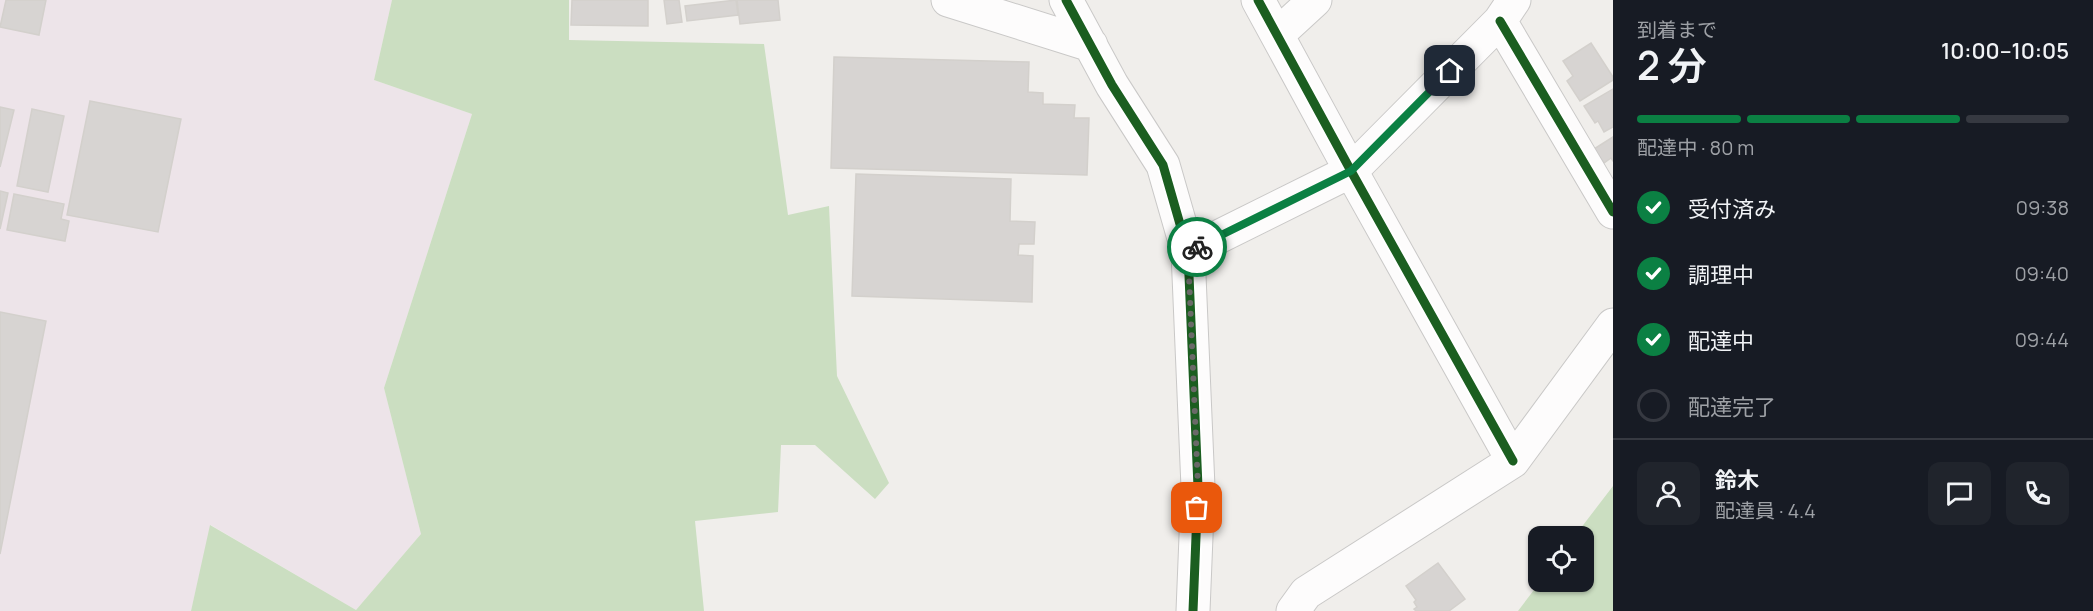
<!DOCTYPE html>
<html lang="ja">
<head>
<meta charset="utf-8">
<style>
	body { margin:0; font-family:Manrope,"Noto Sans JP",sans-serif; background:#20242c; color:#f1f3f6; height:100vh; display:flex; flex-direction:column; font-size:22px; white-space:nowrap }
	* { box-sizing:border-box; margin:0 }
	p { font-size:20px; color:#9ea1a6 }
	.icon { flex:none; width:33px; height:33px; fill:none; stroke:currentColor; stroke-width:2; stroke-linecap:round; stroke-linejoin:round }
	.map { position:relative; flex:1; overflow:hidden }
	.side { display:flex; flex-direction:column; background:#171b24; width:480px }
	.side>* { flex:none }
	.controls { position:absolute; left:1528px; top:526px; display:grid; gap:12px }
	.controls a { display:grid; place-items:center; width:66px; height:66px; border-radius:12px; background:#171b24; box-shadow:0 2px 4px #0004; font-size:30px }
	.pin { position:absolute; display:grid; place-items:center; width:51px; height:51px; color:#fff; margin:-26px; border-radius:12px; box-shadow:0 3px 9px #0006 }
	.courier { position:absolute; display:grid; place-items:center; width:60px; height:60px; margin:-30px; border:4px solid #0b8043; border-radius:50%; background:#fff; color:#222; box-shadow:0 2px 8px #0007 }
	.headline em { font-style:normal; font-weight:600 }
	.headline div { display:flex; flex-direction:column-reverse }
	.headline { display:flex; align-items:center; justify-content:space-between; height:102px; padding:0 24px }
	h1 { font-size:39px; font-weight:600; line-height:45px }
	.bar { display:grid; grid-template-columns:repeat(4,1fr); gap:9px 6px; align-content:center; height:72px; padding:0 24px }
	.bar i { height:8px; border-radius:4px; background:#363941 }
	.bar .current { background:#0b8043 }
	.bar p { grid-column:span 4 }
	.line { display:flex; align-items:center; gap:15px; padding:0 24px; border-top:2px solid #363941 }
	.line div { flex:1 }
	.round { display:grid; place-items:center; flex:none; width:63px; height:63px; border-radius:12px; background:#20242c }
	ol { padding:0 24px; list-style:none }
	li { display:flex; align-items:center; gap:18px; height:66px }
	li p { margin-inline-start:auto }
	li .icon { padding:6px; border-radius:50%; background:#0b8043; color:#fff; stroke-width:4 }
	li:last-child { color:#9ea1a6 }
	li i { width:33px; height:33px; border:3px solid #363941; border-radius:50% }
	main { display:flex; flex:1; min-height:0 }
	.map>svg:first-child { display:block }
	.industrial { fill:#ede4e9 }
	.forest { fill:#cbdec1 }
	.building { fill:#d7d4d2; stroke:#d3d0cc; stroke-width:1.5 }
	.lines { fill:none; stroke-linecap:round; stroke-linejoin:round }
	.minor-casing { stroke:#c9c8c7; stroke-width:35 }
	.minor { stroke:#fdfcfc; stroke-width:33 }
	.cycleway-casing { stroke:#fff; stroke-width:13 }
	.cycleway { stroke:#1b5e20; stroke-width:9 }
	.done { stroke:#6a6968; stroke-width:6; stroke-dasharray:0 10.8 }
	.route { stroke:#0b8043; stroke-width:8 }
</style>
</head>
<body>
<main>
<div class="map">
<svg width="1613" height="611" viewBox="0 0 1613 611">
	<rect width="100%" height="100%" fill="#f0eeeb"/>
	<path class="industrial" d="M 0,0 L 392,0 L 374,80 L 472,114 L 384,388 L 421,534 L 356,610 L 211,525 L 191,611 L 0,611 Z"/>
	<path class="forest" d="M 392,0 L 569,0 L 569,40 L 764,44 L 788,215 L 829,206 L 837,376 L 889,483 L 875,499 L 815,445 L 781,445 L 778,512 L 695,521 L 704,611 L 191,611 L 210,525 L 356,610 L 421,534 L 384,388 L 472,114 L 374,80 Z
		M 1613,486 L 1613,611 L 1518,611 L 1540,582 L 1584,582 L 1584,537 L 1574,537 Z"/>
	<path class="building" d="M 6,0 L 46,0 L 39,35 L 0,27 Z
		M 572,0 L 648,0 L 648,26 L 571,25 Z
		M 664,0 L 679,0 L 682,22 L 667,24 Z
		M 736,0 L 738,15 L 687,21 L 685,6 Z
		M 737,0 L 778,0 L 780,20 L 740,24 Z
		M 1591,43 L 1613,77 L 1613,80 L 1580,101 L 1567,81 L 1573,76 L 1563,61 Z
		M 834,57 L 1029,62 L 1028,92 L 1043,93 L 1043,104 L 1075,105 L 1074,118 L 1089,118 L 1087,175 L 831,168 Z
		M 1613,89 L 1613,127 L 1604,132 L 1598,121 L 1595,123 L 1584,106 Z
		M 90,101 L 181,119 L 158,232 L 67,215 Z
		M 0,107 L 14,110 L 0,167 Z
		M 32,109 L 64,116 L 48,192 L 17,186 Z
		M 1613,137 L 1613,161 L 1611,158 L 1604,163 L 1594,149 Z
		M 856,174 L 1011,179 L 1010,221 L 1035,222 L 1034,244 L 1019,244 L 1018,255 L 1033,256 L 1032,302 L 852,296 Z
		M 0,191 L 8,193 L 0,229 Z
		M 14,194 L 64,204 L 61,219 L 69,221 L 65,241 L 7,230 Z
		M 0,312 L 46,321 L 0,554 Z
		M 1438,563 L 1465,599 L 1449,611 L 1416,611 L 1414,609 L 1417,607 L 1414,602 L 1416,600 L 1406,586 Z"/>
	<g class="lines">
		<g class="minor-casing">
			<path id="minor" d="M 948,0 L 1091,45
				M 1066,0 L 1112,85 L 1163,165 L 1188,252 L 1198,487 L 1193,611
				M 1258,0 L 1351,171 L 1513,461
				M 1500,21 L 1613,212
				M 1278,34 L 1315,0
				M 1188,252 L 1351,171 L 1500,21 L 1514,0
				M 1293,611 L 1306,593 L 1513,461 L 1613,325"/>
		</g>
		<use href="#minor" class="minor"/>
		<g class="cycleway-casing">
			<path id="cycleway" d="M 1066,0 L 1112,85 L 1163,165 L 1188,252 L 1198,487 L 1193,611
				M 1258,0 L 1351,171 L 1513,461
				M 1500,21 L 1613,212"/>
		</g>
		<use href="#cycleway" class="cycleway"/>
	</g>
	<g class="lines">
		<path class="done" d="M 1197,508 L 1198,487 L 1188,252 L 1197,247"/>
		<path class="route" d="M 1197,247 L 1351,171 L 1450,71"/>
	</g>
</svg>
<div class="controls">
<a><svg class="icon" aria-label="locate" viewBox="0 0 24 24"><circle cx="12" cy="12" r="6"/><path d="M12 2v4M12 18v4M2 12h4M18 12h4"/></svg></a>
</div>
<div class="pin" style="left:1197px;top:508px;background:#ea580c"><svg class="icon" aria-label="bag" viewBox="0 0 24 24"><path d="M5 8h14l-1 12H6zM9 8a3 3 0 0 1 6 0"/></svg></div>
<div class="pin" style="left:1450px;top:71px;background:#1f2937"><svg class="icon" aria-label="home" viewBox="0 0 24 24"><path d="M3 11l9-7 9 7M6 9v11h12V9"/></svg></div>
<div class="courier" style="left:1197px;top:247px"><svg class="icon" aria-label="bike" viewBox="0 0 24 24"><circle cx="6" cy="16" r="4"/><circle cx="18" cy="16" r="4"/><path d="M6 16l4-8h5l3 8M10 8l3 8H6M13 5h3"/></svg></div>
</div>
<section class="side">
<div class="headline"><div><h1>2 分</h1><p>到着まで</p></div><em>10:00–10:05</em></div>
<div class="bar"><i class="current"></i><i class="current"></i><i class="current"></i><i></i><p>配達中 · 80 m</p></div>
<ol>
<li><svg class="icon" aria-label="check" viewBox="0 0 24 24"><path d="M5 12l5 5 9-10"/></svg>受付済み<p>09:38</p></li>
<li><svg class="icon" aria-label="check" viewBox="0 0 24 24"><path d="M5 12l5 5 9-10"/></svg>調理中<p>09:40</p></li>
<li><svg class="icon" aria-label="check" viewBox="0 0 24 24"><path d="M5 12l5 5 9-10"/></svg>配達中<p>09:44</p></li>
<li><i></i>配達完了</li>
</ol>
<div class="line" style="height:108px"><a class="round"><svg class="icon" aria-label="person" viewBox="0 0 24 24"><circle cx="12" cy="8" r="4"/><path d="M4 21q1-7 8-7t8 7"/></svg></a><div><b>鈴木</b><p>配達員 · 4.4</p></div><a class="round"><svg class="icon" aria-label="chat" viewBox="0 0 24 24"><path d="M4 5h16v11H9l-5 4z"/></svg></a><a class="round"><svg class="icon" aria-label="phone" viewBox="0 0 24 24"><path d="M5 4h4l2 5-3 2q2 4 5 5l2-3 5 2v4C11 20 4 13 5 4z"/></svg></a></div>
</section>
</main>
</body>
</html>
